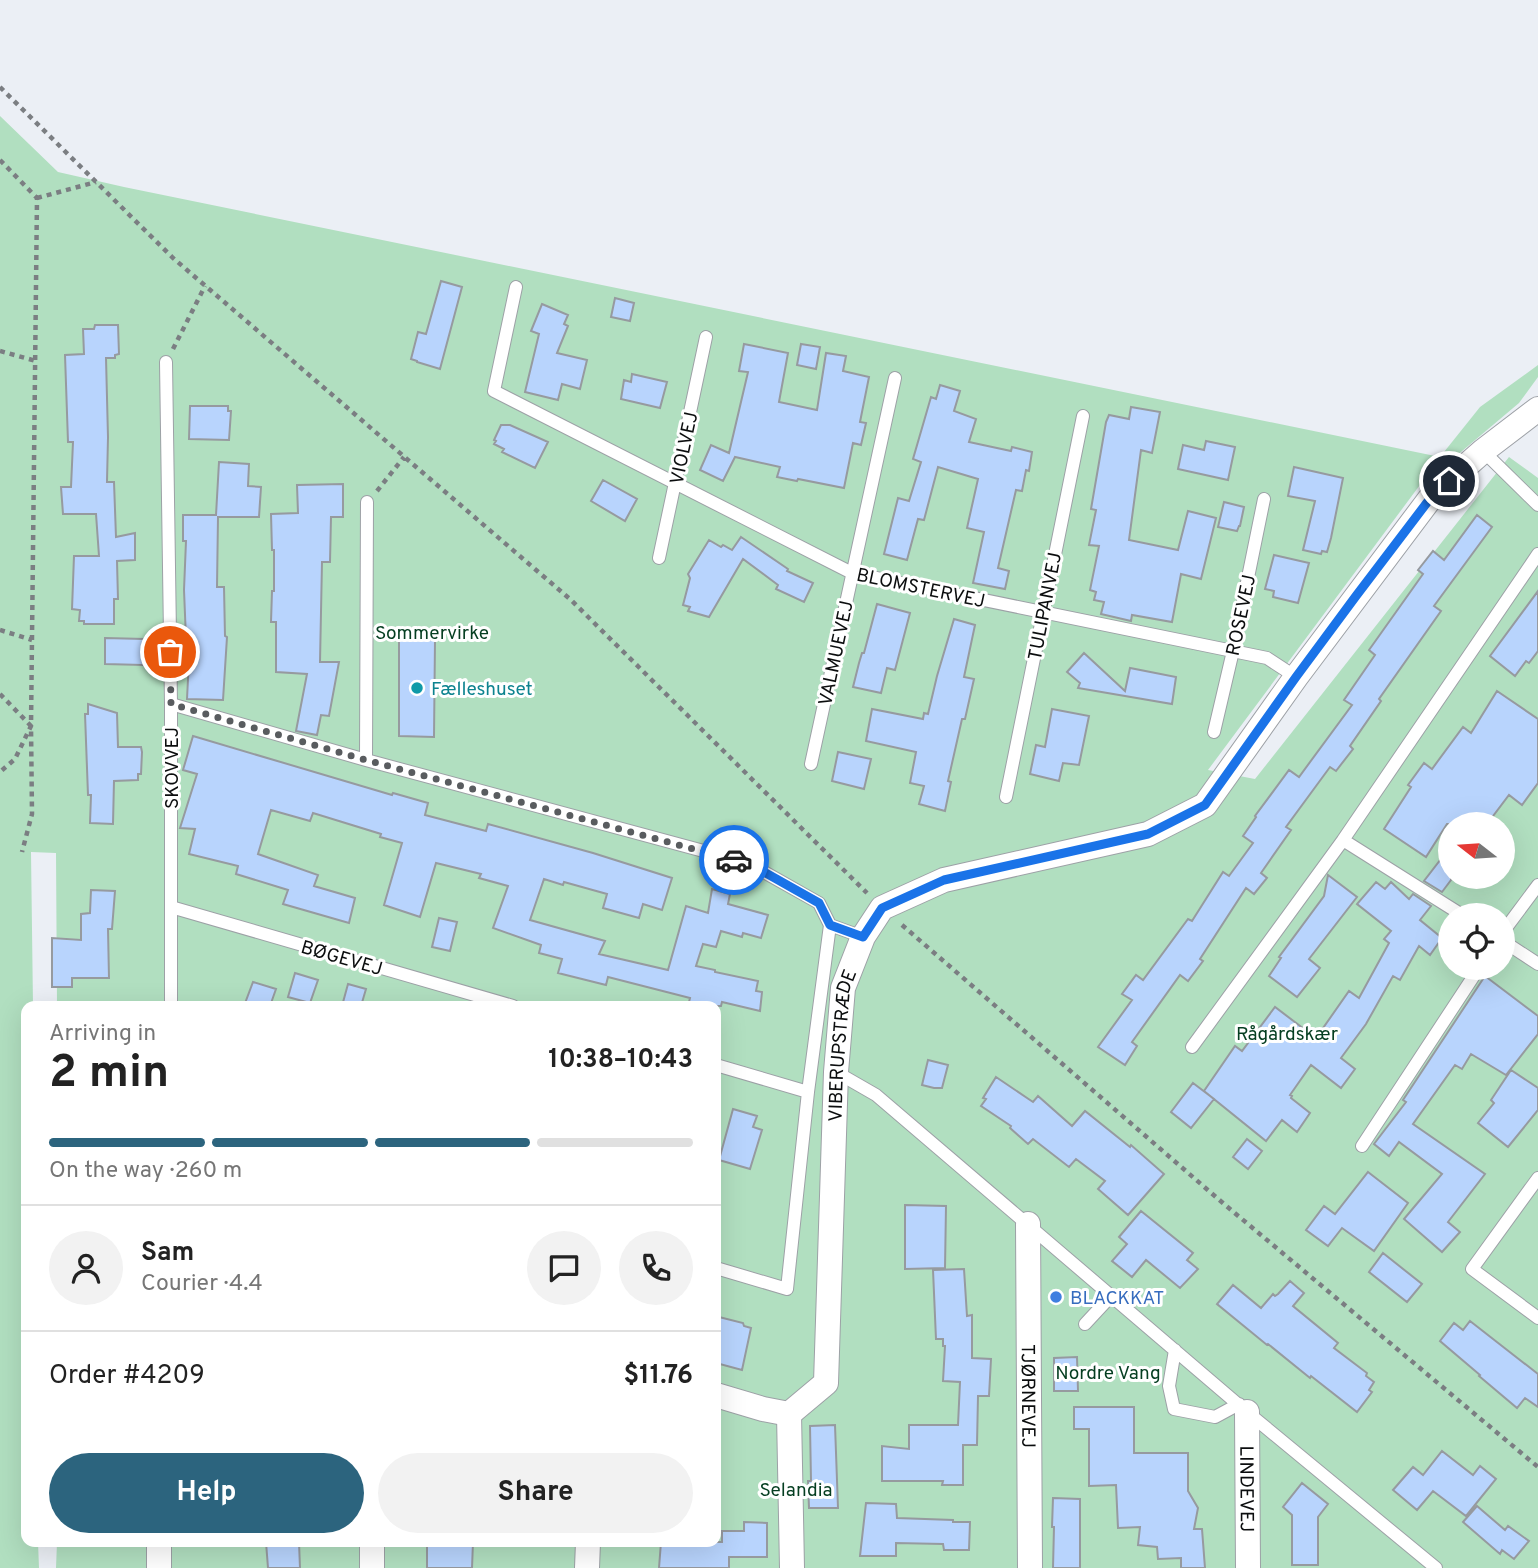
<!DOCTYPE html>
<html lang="en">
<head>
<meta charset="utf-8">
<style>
	body { margin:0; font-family:Overpass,sans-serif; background:#f2f2f2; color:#222; height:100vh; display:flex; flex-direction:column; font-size:26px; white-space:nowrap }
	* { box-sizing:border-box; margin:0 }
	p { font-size:23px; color:#767676 }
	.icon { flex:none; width:38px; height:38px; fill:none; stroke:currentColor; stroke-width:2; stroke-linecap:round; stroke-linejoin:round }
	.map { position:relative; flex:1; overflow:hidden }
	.panel { position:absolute; left:21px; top:1001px; width:700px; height:546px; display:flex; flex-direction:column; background:#fff; border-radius:14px; box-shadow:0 7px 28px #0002 }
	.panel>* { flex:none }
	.needle { width:46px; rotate:287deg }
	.fabs { position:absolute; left:1438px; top:812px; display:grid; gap:14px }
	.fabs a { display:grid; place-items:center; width:77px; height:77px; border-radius:50%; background:#fff; box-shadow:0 7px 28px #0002; font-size:35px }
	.pin { position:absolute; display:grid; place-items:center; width:60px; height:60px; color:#fff; margin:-30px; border:4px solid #fff; border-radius:50%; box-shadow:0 2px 7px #0007 }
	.courier { position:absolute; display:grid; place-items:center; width:70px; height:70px; margin:-35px; border:5px solid #1a73e8; border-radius:50%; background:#fff; color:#222; box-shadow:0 2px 9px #0007 }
	.overview em { font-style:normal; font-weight:700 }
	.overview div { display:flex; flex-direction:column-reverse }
	.overview { display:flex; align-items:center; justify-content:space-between; height:119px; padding:0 28px }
	h1 { font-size:46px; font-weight:700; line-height:52px }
	.bar { display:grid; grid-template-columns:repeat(4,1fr); gap:10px 7px; align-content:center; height:84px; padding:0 28px }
	.bar i { height:9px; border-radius:5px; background:#e0e0e0 }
	.bar .on { background:#2c647e }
	.bar p { grid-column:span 4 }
	.line { display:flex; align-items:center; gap:18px; padding:0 28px; border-top:2px solid #e0e0e0 }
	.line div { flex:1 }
	.round { display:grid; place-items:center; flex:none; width:74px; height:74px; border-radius:37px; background:#f2f2f2 }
	.action { display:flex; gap:14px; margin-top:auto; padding:14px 28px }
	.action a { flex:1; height:80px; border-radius:42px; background:#2c647e; color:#fff; font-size:28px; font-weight:700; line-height:80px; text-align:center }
	.action a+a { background:#f2f2f2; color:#222 }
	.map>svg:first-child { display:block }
	.green { fill:#b1dfc0; fill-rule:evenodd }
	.building { fill:#b8d4fd; stroke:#969a9f; stroke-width:2 }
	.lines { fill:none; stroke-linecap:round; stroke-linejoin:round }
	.lane-casing { stroke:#9da1a6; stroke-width:14 }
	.street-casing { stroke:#9da1a6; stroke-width:26 }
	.path { stroke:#7b7e82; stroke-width:4.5; stroke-dasharray:5 5; stroke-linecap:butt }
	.lane { stroke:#fff; stroke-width:12 }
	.street { stroke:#fff; stroke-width:24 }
	.done { stroke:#595c5f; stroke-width:7; stroke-dasharray:0 12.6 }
	.route { stroke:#1a73e8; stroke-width:9 }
	.culture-dot { fill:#0f9aa8; stroke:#fff; stroke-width:2.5 }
	.shop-dot { fill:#3f7fe0; stroke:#fff; stroke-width:2.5 }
	.labels { text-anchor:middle; stroke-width:6; stroke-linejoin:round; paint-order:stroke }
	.street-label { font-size:19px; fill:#0b0d0e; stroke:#fff }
	.park-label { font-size:19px; fill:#053e21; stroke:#fff }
	.culture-label { font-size:19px; fill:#0d838f; stroke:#fff; text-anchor:start }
	.shop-label { font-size:19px; fill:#366cbe; stroke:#fff; text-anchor:start }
</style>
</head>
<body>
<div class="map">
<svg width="1538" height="1568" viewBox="0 0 1538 1568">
	<rect width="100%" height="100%" fill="#ebeff5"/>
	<path class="green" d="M 0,116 L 58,172 L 124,187 L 1440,457 L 1480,407 L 1538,365 L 1538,377 L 1519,403 L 1455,457 L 1440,458 L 1208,770 L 1255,779 L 1509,457 L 1538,478 L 1538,1568 L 56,1568 L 57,1542 L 716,1542 L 716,1006 L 57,1006 L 56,853 L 31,852 L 33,1006 L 26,1006 L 26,1542 L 38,1542 L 39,1568 L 0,1568 ZM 1451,824 L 1503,824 L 1503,877 L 1451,877 ZM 1451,915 L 1503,915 L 1503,968 L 1451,968 Z"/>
	<path class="building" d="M 441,281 L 462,287 L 440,369 L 417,362 L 417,361 L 411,359 L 418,332 L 426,334 Z
		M 615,298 L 634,303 L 630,321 L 611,317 Z
		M 542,304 L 568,315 L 564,324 L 568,326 L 557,353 L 587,360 L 580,389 L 562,384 L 558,400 L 525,392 L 539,334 L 531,331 Z
		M 95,325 L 118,325 L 119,354 L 115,355 L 115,358 L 106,358 L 108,437 L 107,482 L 114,482 L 116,537 L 135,533 L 135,560 L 117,561 L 118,599 L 114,599 L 114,624 L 84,624 L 84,621 L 79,621 L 80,610 L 72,609 L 74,556 L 99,556 L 96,514 L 63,514 L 61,487 L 71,487 L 73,442 L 68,442 L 65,355 L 84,354 L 83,329 L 94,329 Z
		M 744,344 L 788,353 L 779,402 L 817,410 L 826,353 L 846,356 L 843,371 L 869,377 L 860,422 L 866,423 L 861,445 L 853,443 L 844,488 L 798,479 L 797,481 L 777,477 L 780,467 L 735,457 L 723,481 L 700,470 L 711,445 L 729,453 L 748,372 L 739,371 Z
		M 801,344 L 820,347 L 816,369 L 797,365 Z
		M 632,374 L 667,382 L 660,408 L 621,399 L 624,380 L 631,382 Z
		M 940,385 L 960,391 L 954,411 L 976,419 L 969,442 L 1011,451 L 1012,447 L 1032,452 L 1029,471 L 1026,470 L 1022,491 L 1016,490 L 998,568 L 1009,571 L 1005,589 L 973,583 L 984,532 L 967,528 L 978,479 L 938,467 L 924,520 L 918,519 L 907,560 L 884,554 L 898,498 L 909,501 L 921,462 L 913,459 L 931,397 L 936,399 Z
		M 190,406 L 228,406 L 228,411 L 231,411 L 229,440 L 189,439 Z
		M 1131,407 L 1160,412 L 1152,453 L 1141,450 L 1129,540 L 1178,550 L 1188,511 L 1216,518 L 1201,579 L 1181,574 L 1172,622 L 1132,615 L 1131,621 L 1101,614 L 1104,602 L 1094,600 L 1096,592 L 1090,590 L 1099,546 L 1089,545 L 1096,510 L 1091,509 L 1106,422 L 1109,415 L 1129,419 Z
		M 501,425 L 510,425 L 548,442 L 535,468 L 502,452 L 504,449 L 494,444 L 496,441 L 494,440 Z
		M 1206,441 L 1235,447 L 1228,480 L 1178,469 L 1183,445 L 1204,450 Z
		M 219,462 L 249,464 L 248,486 L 261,487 L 259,517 L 218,517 L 217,587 L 224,587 L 225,636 L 227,637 L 223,700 L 187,699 L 190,639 L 186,639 L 184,590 L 186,541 L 183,541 L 183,515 L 216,515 Z
		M 1294,467 L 1343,478 L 1331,538 L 1327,552 L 1322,551 L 1321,554 L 1303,550 L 1315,501 L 1288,496 Z
		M 603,480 L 637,499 L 625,521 L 591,501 Z
		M 343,484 L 343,517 L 331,517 L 330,562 L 322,562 L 320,662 L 339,662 L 329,716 L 321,715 L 317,735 L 296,731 L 307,674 L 276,672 L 276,622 L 271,622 L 272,591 L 274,591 L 274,550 L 272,550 L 271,514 L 298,513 L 297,485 Z
		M 1224,502 L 1244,507 L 1240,526 L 1239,526 L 1237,531 L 1218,527 Z
		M 1477,515 L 1492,527 L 1434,606 L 1441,611 L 1379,699 L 1381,701 L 1350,746 L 1353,749 L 1336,771 L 1330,767 L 1286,827 L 1291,830 L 1261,873 L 1267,878 L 1254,894 L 1246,888 L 1200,959 L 1203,961 L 1188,981 L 1180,975 L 1132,1042 L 1137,1046 L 1125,1065 L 1098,1047 L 1132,1000 L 1122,994 L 1136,975 L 1143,980 L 1188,919 L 1192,921 L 1223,872 L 1229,876 L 1253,843 L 1243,836 L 1256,817 L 1255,816 L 1289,770 L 1299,777 L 1352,705 L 1344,700 L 1375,655 L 1369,650 L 1423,574 L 1418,570 L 1433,551 L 1444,560 Z
		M 741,537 L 788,569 L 787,571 L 813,583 L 804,602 L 776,589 L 778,585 L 743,559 L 709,617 L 688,611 L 690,607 L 683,605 L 690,578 L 688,574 L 709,540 L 721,547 L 723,545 L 732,550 Z
		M 1274,555 L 1309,563 L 1298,603 L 1273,597 L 1274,591 L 1265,589 Z
		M 1538,591 L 1538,651 L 1529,663 L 1526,661 L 1515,676 L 1490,656 Z
		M 877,604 L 910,613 L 895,670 L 887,668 L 881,693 L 853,687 L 859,663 L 862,653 L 864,653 Z
		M 954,619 L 975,625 L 964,677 L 974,679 L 965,719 L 962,719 L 948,781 L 951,782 L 945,811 L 919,804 L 924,786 L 910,783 L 916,752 L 866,741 L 872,709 L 923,719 L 924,713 L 928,714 L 937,676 Z
		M 105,638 L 144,639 L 143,665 L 105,664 Z
		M 399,640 L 435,640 L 434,737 L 399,736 Z
		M 1084,653 L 1125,691 L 1130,668 L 1176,677 L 1172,704 L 1078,688 L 1080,683 L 1067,672 Z
		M 1497,691 L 1538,719 L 1538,783 L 1522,805 L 1509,795 L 1487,824 L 1447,824 L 1426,857 L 1384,829 L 1411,787 L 1408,785 L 1424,763 L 1432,769 L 1463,727 L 1471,733 Z
		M 88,704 L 117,713 L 118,747 L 141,747 L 142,752 L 141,774 L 138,774 L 138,780 L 114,781 L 113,824 L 90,823 L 91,795 L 88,795 L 85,714 L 88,714 Z
		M 1052,709 L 1089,716 L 1079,765 L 1063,763 L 1059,781 L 1030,774 L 1036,745 L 1045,747 Z
		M 193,736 L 392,795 L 393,793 L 428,803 L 425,815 L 486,831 L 488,824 L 593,853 L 672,878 L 662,910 L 643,904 L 639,918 L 603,908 L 607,894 L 564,882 L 563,885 L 544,879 L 530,920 L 605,941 L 599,954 L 668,970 L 686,906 L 708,913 L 712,889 L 730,894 L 728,904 L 768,915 L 761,938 L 743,933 L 742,937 L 721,931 L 716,947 L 703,944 L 696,966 L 715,970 L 715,972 L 758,981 L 756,991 L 762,992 L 760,1011 L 722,1002 L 721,1006 L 688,1006 L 690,998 L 647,987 L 608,977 L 606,985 L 558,973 L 562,959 L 539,953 L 541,945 L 493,928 L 508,886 L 479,878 L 481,874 L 436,863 L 420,917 L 384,905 L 402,843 L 380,837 L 381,834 L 313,813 L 310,821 L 271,810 L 258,854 L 318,875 L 314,886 L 355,898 L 349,923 L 283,904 L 288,890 L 236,874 L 238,866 L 189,854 L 195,829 L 180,828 L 197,774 L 183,770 Z
		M 838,752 L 871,759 L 864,789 L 832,781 Z
		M 1451,846 L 1451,880 L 1442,892 L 1424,881 Z
		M 1328,875 L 1357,897 L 1309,959 L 1320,968 L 1297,997 L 1269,976 L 1281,958 L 1279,957 L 1324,896 Z
		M 1376,882 L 1385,889 L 1391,882 L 1409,899 L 1413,894 L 1431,906 L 1420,920 L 1442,938 L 1430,955 L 1419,946 L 1400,980 L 1393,976 L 1366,1024 L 1341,1058 L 1355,1069 L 1341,1088 L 1311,1065 L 1290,1095 L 1292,1096 L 1291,1098 L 1310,1113 L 1297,1132 L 1282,1120 L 1266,1141 L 1204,1091 L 1235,1046 L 1242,1051 L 1275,1007 L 1316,1038 L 1349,991 L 1359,998 L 1389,943 L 1384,939 L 1391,931 L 1357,904 Z
		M 91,890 L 115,891 L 112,929 L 108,929 L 109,978 L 72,978 L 72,987 L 52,987 L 52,938 L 81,940 L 81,914 L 90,913 Z
		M 439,918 L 457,922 L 450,951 L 432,947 Z
		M 295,973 L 318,980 L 310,1003 L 288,997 Z
		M 1485,976 L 1538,1016 L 1538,1034 L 1506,1075 L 1471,1054 L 1462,1069 L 1455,1065 L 1413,1124 L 1485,1174 L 1448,1222 L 1460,1232 L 1442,1252 L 1404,1219 L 1442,1174 L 1399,1142 L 1389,1156 L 1374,1144 L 1406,1102 L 1403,1100 Z
		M 253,982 L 276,989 L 270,1006 L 244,1006 Z
		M 348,984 L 366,989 L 361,1006 L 342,1006 Z
		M 928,1060 L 948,1065 L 942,1088 L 934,1088 L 922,1085 Z
		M 1511,1070 L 1538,1088 L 1538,1110 L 1508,1147 L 1478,1123 L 1494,1103 L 1491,1100 Z
		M 996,1077 L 1033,1102 L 1038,1096 L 1072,1126 L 1085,1111 L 1130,1147 L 1131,1145 L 1164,1174 L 1128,1215 L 1098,1189 L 1105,1181 L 1076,1159 L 1069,1167 L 1033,1139 L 1028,1144 L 1010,1128 L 1011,1126 L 981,1106 L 986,1099 L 983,1098 Z
		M 1193,1083 L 1214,1099 L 1191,1128 L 1171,1112 Z
		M 733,1109 L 757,1116 L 753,1127 L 762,1130 L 750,1169 L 719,1160 Z
		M 1247,1139 L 1262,1151 L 1248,1169 L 1233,1157 Z
		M 1368,1172 L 1408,1203 L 1374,1251 L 1342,1228 L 1328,1246 L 1306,1230 L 1324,1206 L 1335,1214 Z
		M 905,1205 L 946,1206 L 945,1268 L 905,1269 Z
		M 1141,1211 L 1193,1253 L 1187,1260 L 1198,1269 L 1180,1288 L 1146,1260 L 1132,1277 L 1112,1261 L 1127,1244 L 1119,1237 Z
		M 1383,1253 L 1422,1284 L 1407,1302 L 1369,1272 Z
		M 964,1269 L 967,1316 L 972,1315 L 972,1358 L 991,1359 L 989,1396 L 978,1396 L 977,1445 L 963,1445 L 963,1485 L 942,1485 L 943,1481 L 882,1481 L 882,1446 L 909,1449 L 909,1425 L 958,1425 L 960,1382 L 943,1381 L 945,1346 L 943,1346 L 943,1339 L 936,1339 L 933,1270 Z
		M 1290,1281 L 1304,1293 L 1293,1306 L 1338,1343 L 1334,1348 L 1367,1373 L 1366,1376 L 1374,1382 L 1369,1390 L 1372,1392 L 1357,1412 L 1311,1376 L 1310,1378 L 1268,1344 L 1267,1345 L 1217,1304 L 1233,1285 L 1261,1308 L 1273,1294 L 1275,1296 L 1278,1294 Z
		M 719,1317 L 743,1323 L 744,1326 L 751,1328 L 742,1370 L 716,1363 L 716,1328 Z
		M 1470,1321 L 1538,1374 L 1538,1407 L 1525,1398 L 1517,1408 L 1479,1376 L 1480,1375 L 1440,1341 L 1454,1323 L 1463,1330 Z
		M 1077,1357 L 1078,1391 L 1054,1391 L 1054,1358 Z
		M 1074,1407 L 1134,1407 L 1134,1453 L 1188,1453 L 1188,1491 L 1198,1508 L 1194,1529 L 1202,1529 L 1205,1568 L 1181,1568 L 1181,1558 L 1158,1559 L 1157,1547 L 1138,1545 L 1140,1527 L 1118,1528 L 1116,1485 L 1089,1486 L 1089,1429 L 1074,1429 Z
		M 835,1425 L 838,1508 L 809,1508 L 808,1481 L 811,1481 L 810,1426 Z
		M 1442,1451 L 1473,1475 L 1480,1466 L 1496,1479 L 1466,1516 L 1433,1491 L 1417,1510 L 1393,1490 L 1413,1467 L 1423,1475 Z
		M 1302,1483 L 1328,1504 L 1318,1517 L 1318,1565 L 1292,1565 L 1292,1515 L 1283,1507 Z
		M 1053,1498 L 1080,1499 L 1080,1568 L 1053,1568 L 1054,1527 L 1052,1527 Z
		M 866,1503 L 896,1504 L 897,1518 L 953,1520 L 953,1522 L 970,1522 L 969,1550 L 944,1550 L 943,1544 L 896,1543 L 896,1556 L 860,1556 Z
		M 1477,1506 L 1505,1530 L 1508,1526 L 1529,1541 L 1514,1559 L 1502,1550 L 1500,1554 L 1463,1522 Z
		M 744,1522 L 767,1523 L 767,1557 L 729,1557 L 729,1568 L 659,1568 L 661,1542 L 722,1542 L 722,1531 L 744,1531 Z
		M 266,1542 L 299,1542 L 300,1568 L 268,1568 Z
		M 427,1542 L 473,1542 L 472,1568 L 427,1568 Z"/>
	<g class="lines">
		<g class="lane-casing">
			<path id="lane" d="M 516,287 L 494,391 L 852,573 L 1267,658 L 1296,677
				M 166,362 L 171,704 L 171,1006
				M 1483,451 L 1538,505
				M 659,558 L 706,337
				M 171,704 L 366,760 L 748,863 L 819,903 L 830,925
				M 1214,732 L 1233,651 L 1264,499
				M 366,760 L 367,502
				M 811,764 L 895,378
				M 1006,797 L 1083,416
				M 171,907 L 513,1006
				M 1462,915 L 1343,840 L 1538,554
				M 830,925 L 863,937
				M 1503,932 L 1538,885
				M 1503,941 L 1538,964
				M 1192,1047 L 1343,840
				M 716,1065 L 808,1092
				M 836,1072 L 876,1095 L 1247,1412 L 1436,1568
				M 1362,1146 L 1479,968
				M 1538,1178 L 1472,1269 L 1538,1318
				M 716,1268 L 787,1289 L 808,1092 L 830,925
				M 1085,1324 L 1111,1296
				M 1175,1350 L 1169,1386 L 1174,1409 L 1215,1417 L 1239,1404"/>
		</g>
		<g class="street-casing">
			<g id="street">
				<path id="s1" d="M 1028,1224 L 1030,1568"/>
				<path id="s2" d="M 716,1395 L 763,1409 L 789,1414 L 826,1383 L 836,1072 L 843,988 L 863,937 L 882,908 L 944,880 L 1148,834 L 1205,805 L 1296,677 L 1432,496 L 1483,451 L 1538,409"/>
				<path id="s3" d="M 1247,1412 L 1248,1568"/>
				<path d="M 789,1414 L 792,1568"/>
				<path d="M 159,1542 L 159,1568"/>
				<path d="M 372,1542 L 372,1568"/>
				<path d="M 587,1568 L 588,1542"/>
			</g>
		</g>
		<path class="path" d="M 0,87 L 173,258 L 571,600 L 867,893
			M 0,160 L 37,198 L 31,726 L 15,759 L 0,772
			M 37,198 L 96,182
			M 173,349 L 205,286
			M 0,351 L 36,361
			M 377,491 L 404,457
			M 0,630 L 32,640
			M 0,694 L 31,726 L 32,814 L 22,852
			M 902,925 L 1224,1204 L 1538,1467"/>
		<use href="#lane" class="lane"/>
		<use href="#street" class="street"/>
	</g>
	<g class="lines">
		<path class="done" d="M 170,652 L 171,704 L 366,760 L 734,860"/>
		<path class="route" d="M 734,860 L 748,863 L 819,903 L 830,925 L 863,937 L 882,908 L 944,880 L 1148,834 L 1205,805 L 1296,677 L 1356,596 L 1432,496 L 1449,481"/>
	</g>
	<circle class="culture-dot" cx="417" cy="688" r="7"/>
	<circle class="shop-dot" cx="1056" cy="1297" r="7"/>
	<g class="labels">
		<g class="street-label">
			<text transform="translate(683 448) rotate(-78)" y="7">VIOLVEJ</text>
			<text transform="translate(921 587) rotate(12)" y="7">BLOMSTERVEJ</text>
			<text transform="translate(1044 606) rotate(-79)" y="7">TULIPANVEJ</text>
			<text transform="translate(1240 615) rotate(-78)" y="7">ROSEVEJ</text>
			<text transform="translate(835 653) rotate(-78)" y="7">VALMUEVEJ</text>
			<text transform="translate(171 768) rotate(-90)" y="7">SKOVVEJ</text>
			<text transform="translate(342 957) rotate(16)" y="7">BØGEVEJ</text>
			<text dy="7" stroke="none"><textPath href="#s2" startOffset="462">VIBERUPSTRÆDE</textPath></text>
			<text dy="7" stroke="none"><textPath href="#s1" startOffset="172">TJØRNEVEJ</textPath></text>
			<text dy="7" stroke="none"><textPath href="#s3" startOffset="77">LINDEVEJ</textPath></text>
		</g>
		<g class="park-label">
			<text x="432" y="639">Sommervirke</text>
			<text x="1287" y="1040">Rågårdskær</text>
			<text x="1108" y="1379">Nordre Vang</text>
			<text x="796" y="1496">Selandia</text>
		</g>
		<g class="culture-label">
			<text x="431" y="695">Fælleshuset</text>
		</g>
		<g class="shop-label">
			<text x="1070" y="1304">BLACKKAT</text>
		</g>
	</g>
</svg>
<div class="fabs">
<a><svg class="needle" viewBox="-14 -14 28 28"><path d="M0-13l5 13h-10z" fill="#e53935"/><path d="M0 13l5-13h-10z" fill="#767676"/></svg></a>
<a><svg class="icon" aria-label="locate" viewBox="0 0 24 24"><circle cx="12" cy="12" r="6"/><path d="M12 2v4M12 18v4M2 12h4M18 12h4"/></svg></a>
</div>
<div class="pin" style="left:170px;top:652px;background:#ea580c"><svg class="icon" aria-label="bag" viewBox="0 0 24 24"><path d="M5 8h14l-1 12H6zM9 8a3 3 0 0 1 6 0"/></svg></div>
<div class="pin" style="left:1449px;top:481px;background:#1f2937"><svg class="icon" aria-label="home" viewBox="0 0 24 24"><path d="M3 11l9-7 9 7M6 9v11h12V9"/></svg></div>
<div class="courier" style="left:734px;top:860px"><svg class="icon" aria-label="car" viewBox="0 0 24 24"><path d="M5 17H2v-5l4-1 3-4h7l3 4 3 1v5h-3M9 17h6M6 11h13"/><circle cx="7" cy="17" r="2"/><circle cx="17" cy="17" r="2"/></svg></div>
<section class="panel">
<div class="overview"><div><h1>2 min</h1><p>Arriving in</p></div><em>10:38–10:43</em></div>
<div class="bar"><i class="on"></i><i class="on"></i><i class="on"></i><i></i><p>On the way · 260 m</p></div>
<div class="line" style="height:126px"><a class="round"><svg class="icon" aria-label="person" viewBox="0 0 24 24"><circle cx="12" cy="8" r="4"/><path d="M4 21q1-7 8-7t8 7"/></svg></a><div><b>Sam</b><p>Courier · 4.4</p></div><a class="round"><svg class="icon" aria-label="chat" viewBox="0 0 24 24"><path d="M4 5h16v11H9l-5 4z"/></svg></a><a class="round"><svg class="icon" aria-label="phone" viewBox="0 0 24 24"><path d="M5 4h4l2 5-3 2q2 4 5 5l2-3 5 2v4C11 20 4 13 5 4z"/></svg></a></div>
<div class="line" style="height:91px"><div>Order #4209</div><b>$11.76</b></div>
<div class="action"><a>Help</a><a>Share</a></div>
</section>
</div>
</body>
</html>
